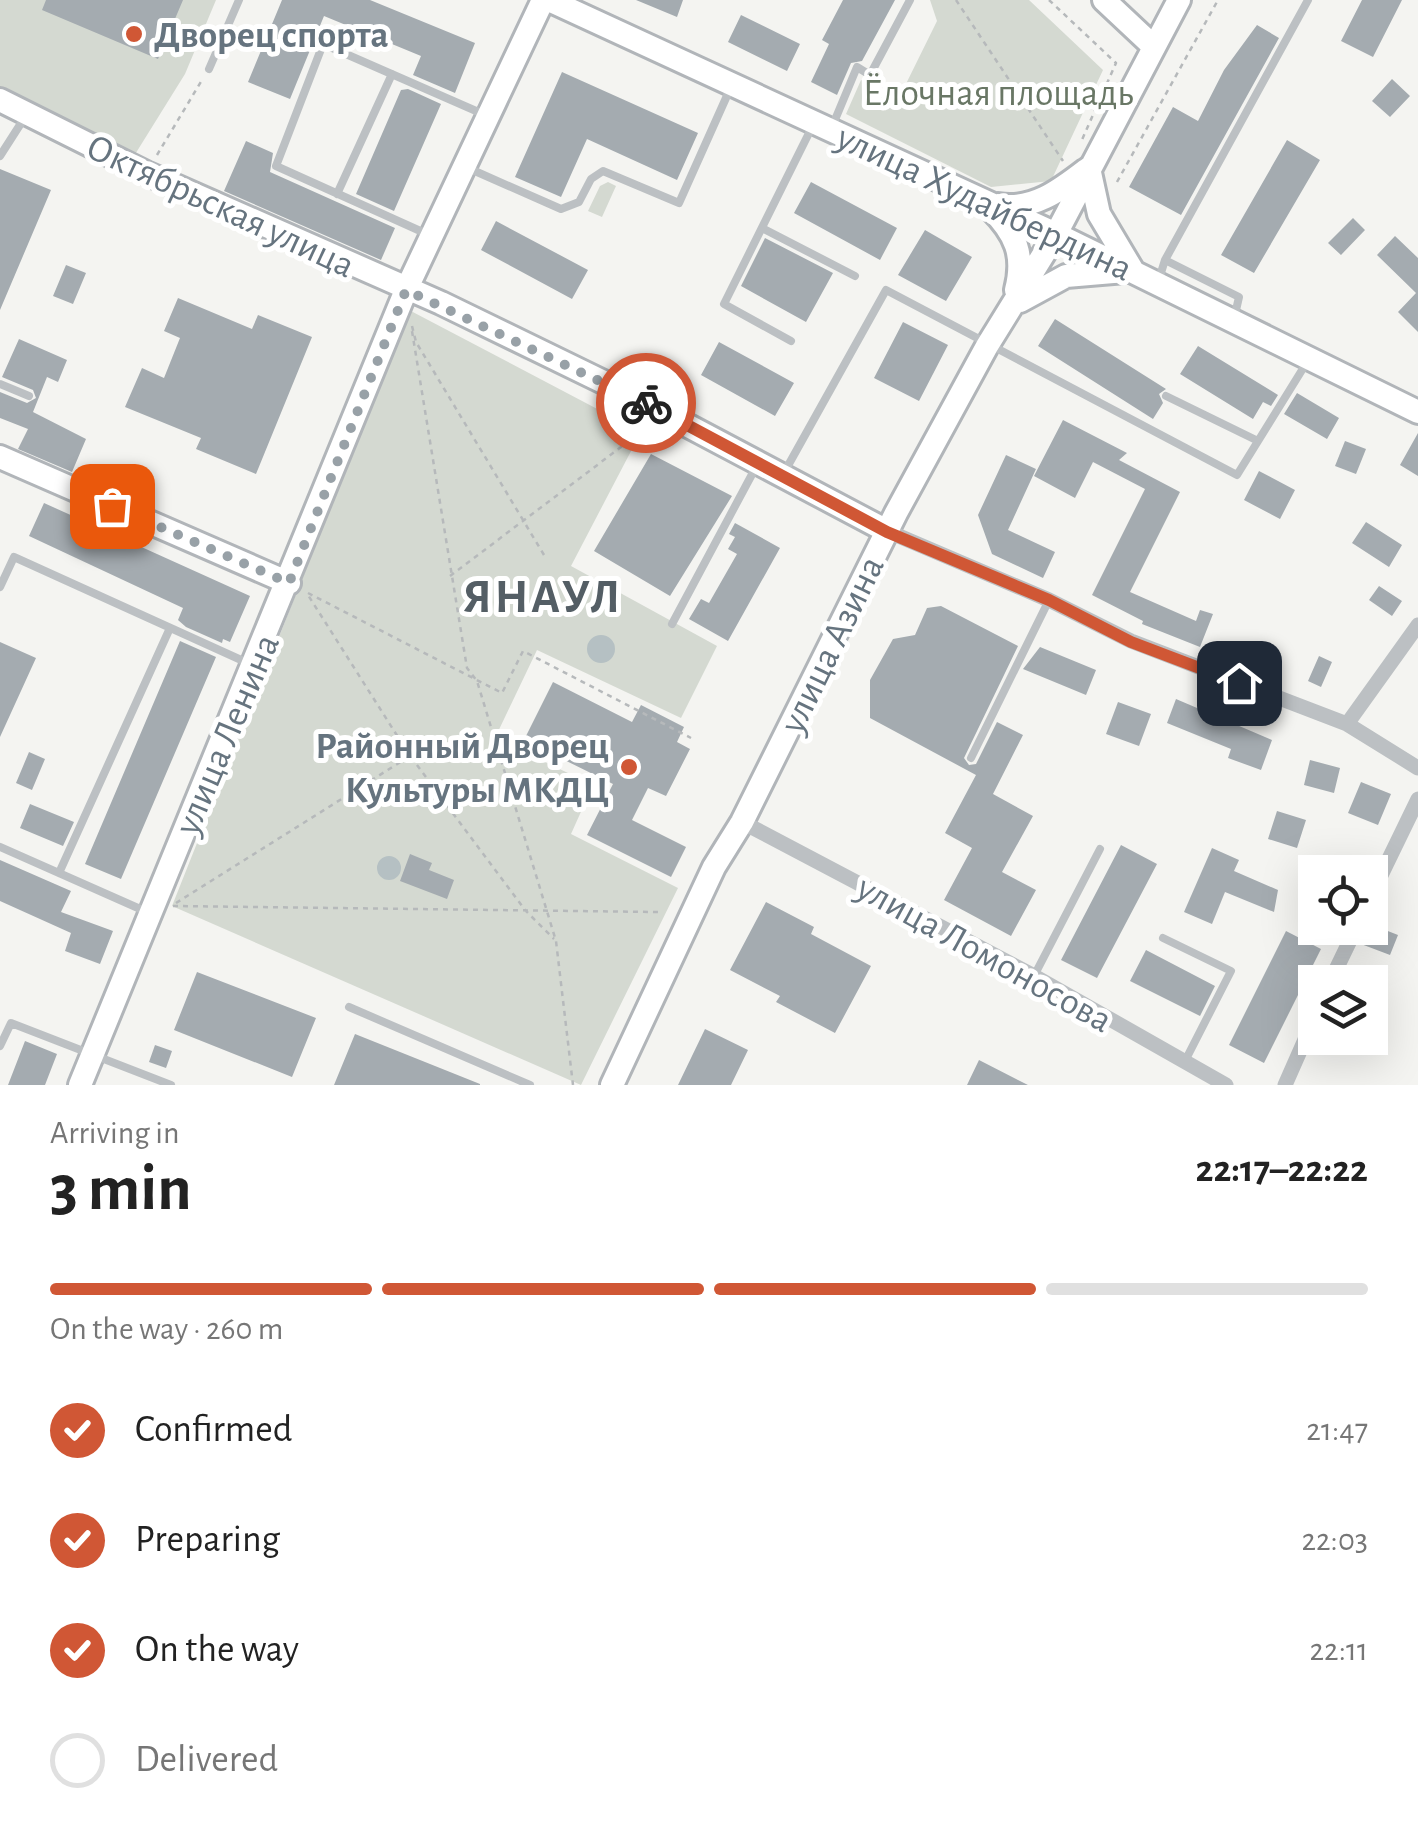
<!DOCTYPE html>
<html lang="en">
<head>
<meta charset="utf-8">
<style>
	body { margin:0; font-family:"Alegreya Sans",sans-serif; background:#f6f6f6; color:#222; height:100vh; display:flex; flex-direction:column; font-size:38px; white-space:nowrap }
	* { box-sizing:border-box; margin:0 }
	p { font-size:32px; color:#767676 }
	.icon { flex:none; width:55px; height:55px; fill:none; stroke:currentColor; stroke-width:2; stroke-linecap:round; stroke-linejoin:round }
	.map { position:relative; height:1085px; overflow:hidden }
	.drawer { display:flex; flex-direction:column; background:#fff; flex:1 }
	.drawer>* { flex:none }
	.fabs { position:absolute; left:1298px; top:855px; display:grid; gap:20px }
	.fabs a { display:grid; place-items:center; width:90px; height:90px; border-radius:0px; background:#fff; box-shadow:0 10px 40px #0002; font-size:50px }
	.pin { position:absolute; display:grid; place-items:center; width:85px; height:85px; color:#fff; margin:-42px; border-radius:20px; box-shadow:0 5px 15px #0006 }
	.courier { position:absolute; display:grid; place-items:center; width:100px; height:100px; margin:-50px; border:8px solid #d05735; border-radius:50%; background:#fff; color:#222; box-shadow:0 2px 12px #0007 }
	.head em { font-style:normal; font-weight:700 }
	.head div { display:flex; flex-direction:column-reverse }
	.head { display:flex; align-items:center; justify-content:space-between; height:170px; padding:0 50px }
	h1 { font-size:65px; font-weight:700; line-height:75px }
	.bar { display:grid; grid-template-columns:repeat(4,1fr); gap:15px 10px; align-content:center; height:120px; padding:0 50px }
	.bar i { height:12px; border-radius:8px; background:#e0e0e0 }
	.bar .current { background:#d05735 }
	.bar p { grid-column:span 4 }
	ol { padding:0 50px; list-style:none }
	li { display:flex; align-items:center; gap:30px; height:110px }
	li p { margin-inline-start:auto }
	li .icon { padding:10px; border-radius:50%; background:#d05735; color:#fff; stroke-width:4 }
	li:last-child { color:#767676 }
	li i { width:55px; height:55px; border:5px solid #e0e0e0; border-radius:50% }
	.map>svg:first-child { display:block }
	.green { fill:#d4d9d1 }
	.water { fill:#b5c0c3 }
	.building { fill:#a4abb0 }
	.lines { fill:none; stroke-linecap:round; stroke-linejoin:round }
	.secondary-casing { stroke:#b1b5b9; stroke-width:28 }
	.path { stroke:#b6b9bb; stroke-width:2.5; stroke-dasharray:5 5; stroke-linecap:butt }
	.lane { stroke:#bcc0c3; stroke-width:8 }
	.street { stroke:#bcc0c3; stroke-width:15 }
	.secondary { stroke:#fff; stroke-width:22 }
	.done { stroke:#98a1a7; stroke-width:10; stroke-dasharray:0 18 }
	.route { stroke:#d05735; stroke-width:12 }
	.poi-dot { fill:#d05735; stroke:#fff; stroke-width:4 }
	.labels { text-anchor:middle; stroke-width:10; stroke-linejoin:round; paint-order:stroke }
	.poi-label { font-size:38px; font-weight:bold; fill:#66747f; stroke:#fff; text-anchor:start }
	.park-label { font-size:38px; fill:#697765; stroke:#fff }
	.street-label { font-size:38px; fill:#66747f; stroke:#fff }
	.district-label { font-size:48px; font-weight:bold; letter-spacing:2.5px; fill:#545e65; stroke:#fff }
</style>
</head>
<body>
<div class="map">
<svg width="1418" height="1085" viewBox="0 0 1418 1085">
	<rect width="100%" height="100%" fill="#f4f4f1"/>
	<path class="green" d="M 0,0 L 216,0 L 185,74 L 134,156 L 0,92 Z
		M 930,0 L 1029,0 L 1103,70 L 1051,181 L 991,187 L 846,114 L 861,80 L 900,96 L 937,21 Z
		M 608,182 L 616,186 L 602,217 L 588,211 L 600,186 Z
		M 409,310 L 641,432 L 571,566 L 717,646 L 681,718 L 537,650 L 495,738 L 593,785 L 571,834 L 678,888 L 581,1085 L 172,906 Z"/>
	<path class="water" d="M587 649a14 14 0 1 1 28 0a14 14 0 1 1-28 0Z
		M377 868a12 12 0 1 1 24 0a12 12 0 1 1-24 0Z"/>
	<path class="building" d="M 46,0 L 183,0 L 158,59 L 42,10 Z
		M 282,0 L 370,0 L 475,43 L 455,93 L 413,75 L 421,56 L 324,16 L 290,99 L 248,82 Z
		M 636,0 L 683,0 L 677,17 Z
		M 843,0 L 895,0 L 862,61 L 851,63 L 837,95 L 811,82 L 829,44 L 822,40 Z
		M 1362,0 L 1402,0 L 1373,57 L 1341,41 Z
		M 741,15 L 800,44 L 787,71 L 728,42 Z
		M 1257,25 L 1279,38 L 1181,215 L 1129,187 L 1173,107 L 1198,121 L 1224,70 Z
		M 562,72 L 698,133 L 677,180 L 587,139 L 561,197 L 515,177 Z
		M 1392,79 L 1410,96 L 1390,117 L 1372,101 Z
		M 408,89 L 441,104 L 394,211 L 356,194 L 401,90 Z
		M 1287,140 L 1320,160 L 1254,273 L 1221,255 Z
		M 246,141 L 273,153 L 270,172 L 395,228 L 381,260 L 224,191 Z
		M 0,169 L 51,190 L 0,310 Z
		M 811,182 L 897,228 L 880,260 L 794,213 Z
		M 1353,218 L 1365,230 L 1341,255 L 1328,243 Z
		M 496,221 L 588,270 L 572,299 L 481,250 Z
		M 925,230 L 972,257 L 946,301 L 898,275 Z
		M 1395,236 L 1418,258 L 1418,332 L 1398,312 L 1416,293 L 1377,255 Z
		M 765,238 L 833,273 L 806,322 L 741,286 Z
		M 66,265 L 86,273 L 73,304 L 53,296 Z
		M 178,298 L 252,329 L 258,315 L 312,337 L 256,474 L 196,449 L 201,438 L 125,407 L 142,368 L 164,378 L 180,338 L 164,331 Z
		M 1055,319 L 1166,389 L 1159,394 L 1163,403 L 1153,419 L 1038,346 Z
		M 903,322 L 948,345 L 919,401 L 874,378 Z
		M 19,339 L 67,360 L 58,382 L 47,377 L 33,412 L 86,439 L 72,472 L 18,449 L 28,429 L 0,418 L 0,392 L 27,403 L 36,398 L 33,390 L 2,377 Z
		M 719,342 L 794,383 L 775,416 L 701,375 Z
		M 1198,346 L 1278,395 L 1271,406 L 1263,402 L 1253,419 L 1180,374 Z
		M 1297,393 L 1339,418 L 1327,439 L 1284,414 Z
		M 1063,420 L 1127,453 L 1119,460 L 1180,492 L 1130,592 L 1196,621 L 1200,610 L 1213,614 L 1200,647 L 1142,624 L 1143,621 L 1092,595 L 1145,489 L 1093,462 L 1075,498 L 1034,476 Z
		M 1418,433 L 1418,476 L 1400,465 Z
		M 1345,441 L 1366,449 L 1356,474 L 1335,466 Z
		M 651,454 L 732,496 L 670,596 L 594,551 Z
		M 1006,455 L 1036,469 L 1008,530 L 1055,552 L 1043,578 L 992,554 L 978,515 Z
		M 1259,471 L 1295,490 L 1280,519 L 1244,500 Z
		M 44,503 L 250,596 L 230,642 L 223,639 L 222,643 L 186,627 L 178,620 L 183,608 L 29,536 Z
		M 1366,522 L 1402,545 L 1389,567 L 1352,543 Z
		M 735,523 L 780,548 L 728,641 L 689,619 L 701,599 L 709,603 L 737,554 L 728,549 L 735,537 L 729,534 Z
		M 1379,586 L 1402,601 L 1392,616 L 1369,600 Z
		M 941,606 L 1018,646 L 964,758 L 969,765 L 976,764 L 997,722 L 1023,735 L 993,794 L 1033,816 L 1002,872 L 1036,890 L 1011,936 L 944,900 L 972,848 L 945,833 L 976,775 L 870,718 L 870,680 L 893,639 L 915,635 L 927,608 Z
		M 180,641 L 216,657 L 121,879 L 85,864 Z
		M 1231,641 L 1268,651 L 1260,671 L 1224,658 Z
		M 0,642 L 36,658 L 0,737 Z
		M 1040,647 L 1096,670 L 1086,695 L 1023,669 Z
		M 1319,656 L 1332,662 L 1321,687 L 1308,681 Z
		M 553,682 L 632,722 L 641,705 L 684,727 L 677,742 L 690,749 L 666,796 L 648,788 L 632,820 L 686,847 L 671,877 L 587,835 L 613,784 L 524,740 Z
		M 1176,699 L 1272,740 L 1261,770 L 1228,758 L 1231,749 L 1167,723 Z
		M 1118,702 L 1151,714 L 1139,746 L 1106,734 Z
		M 29,752 L 45,759 L 32,790 L 16,783 Z
		M 1310,760 L 1340,768 L 1334,793 L 1304,785 Z
		M 1361,782 L 1391,794 L 1378,825 L 1348,813 Z
		M 30,804 L 74,822 L 63,846 L 20,828 Z
		M 1277,811 L 1306,820 L 1297,848 L 1268,839 Z
		M 1121,845 L 1157,864 L 1097,978 L 1061,960 Z
		M 1212,848 L 1239,860 L 1234,871 L 1278,890 L 1274,912 L 1225,892 L 1212,924 L 1184,912 Z
		M 410,854 L 432,863 L 429,870 L 454,880 L 447,899 L 400,881 Z
		M 0,860 L 71,891 L 61,912 L 113,931 L 100,964 L 65,951 L 71,933 L 0,901 Z
		M 766,902 L 814,927 L 811,934 L 871,966 L 835,1033 L 776,1002 L 780,996 L 730,970 Z
		M 1370,924 L 1398,935 L 1390,955 L 1361,944 Z
		M 1286,931 L 1321,949 L 1264,1063 L 1229,1045 Z
		M 1146,950 L 1215,986 L 1200,1016 L 1130,981 Z
		M 197,972 L 316,1018 L 292,1077 L 174,1030 Z
		M 705,1029 L 748,1050 L 731,1085 L 678,1085 Z
		M 355,1034 L 480,1084 L 480,1085 L 334,1085 Z
		M 25,1041 L 57,1054 L 45,1085 L 8,1085 Z
		M 155,1045 L 172,1051 L 166,1068 L 149,1062 Z
		M 979,1060 L 1028,1085 L 967,1085 Z"/>
	<g class="lines">
		<g class="secondary-casing">
			<path id="secondary" d="M 549,0 L 1056,234 L 1418,412
				M 1104,0 L 1153,46
				M 0,100 L 146,173 L 441,303 L 628,394 L 887,531
				M 1089,168 L 1099,214 L 1133,271
				M 998,205 C 1033,211 1060,190 1086,170
				M 990,208 C 1016,234 1025,255 1016,290
				M 1020,301 L 1066,276 L 1125,271
				M 0,457 L 289,583
				M 80,1085 L 406,290 L 543,0
				M 612,1085 L 714,867 L 742,822 L 896,513 L 987,346 L 1056,234 L 1179,0"/>
		</g>
		<path class="path" d="M 956,0 L 1063,161
			M 1049,0 L 1116,63 L 1081,142
			M 157,155 L 202,80
			M 1117,182 L 1218,0
			M 412,326 L 416,342 L 544,555
			M 412,331 L 467,668 L 477,681 L 556,941 L 573,1085
			M 450,576 L 641,432
			M 308,593 L 502,693 L 523,651 L 691,738
			M 411,757 L 525,910 L 554,939
			M 176,903 L 410,756 L 308,595
			M 173,906 L 658,912"/>
		<path class="lane" d="M 209,69 L 239,0
			M 832,127 L 857,67 L 870,75 L 910,0
			M 0,156 L 25,117
			M 468,168 L 561,209 L 579,202 L 591,179 L 603,171 L 679,203 L 730,89
			M 337,194 L 392,74
			M 762,228 L 855,276
			M 427,234 L 276,166 L 323,44 L 483,114
			M 1165,260 L 1239,297 L 1234,319
			M 1159,279 L 1165,260 L 1308,0
			M 791,341 L 724,304 L 813,125
			M 0,384 L 29,396
			M 1166,396 L 1256,440
			M 785,471 L 886,290 L 1237,475 L 1307,362
			M 0,587 L 14,557 L 250,664
			M 672,624 L 757,465
			M 971,758 L 1049,600
			M 0,847 L 147,912
			M 59,873 L 170,628
			M 1163,938 L 1231,971 L 1184,1063
			M 1034,976 L 1100,849
			M 349,1007 L 530,1085
			M 0,1046 L 11,1023 L 171,1085"/>
		<path class="street" d="M 887,531 L 1049,600 L 1131,641 L 1347,724 L 1418,768
			M 1347,724 L 1418,625
			M 742,822 L 1034,976 L 1226,1085
			M 1370,898 L 1418,799
			M 1330,982 L 1356,928
			M 1285,1085 L 1315,1017"/>
		<use href="#secondary" class="secondary"/>
	</g>
	<g class="lines">
		<path class="done" d="M 112,506 L 289,583 L 406,290 L 646,403"/>
		<path class="route" d="M 646,403 L 887,532 L 1049,600 L 1131,642 L 1239,683"/>
	</g>
	<g class="poi-dot">
		<circle cx="134" cy="34" r="10"/>
		<circle cx="629" cy="767" r="10"/>
	</g>
	<g class="labels">
		<g class="poi-label">
			<text x="154" y="47">Дворец спорта</text>
			<text x="609" y="758" text-anchor="end">Районный Дворец<tspan x="609" dy="44">Культуры МКДЦ</tspan></text>
		</g>
		<g class="park-label">
			<text x="998" y="105">Ёлочная площадь</text>
		</g>
		<g class="street-label">
			<text transform="translate(985 202) rotate(25)" y="13">улица Худайбердина</text>
			<text transform="translate(221 205) rotate(25)" y="13">Октябрьская улица</text>
			<text transform="translate(831 644) rotate(-64)" y="13">улица Азина</text>
			<text transform="translate(226 734) rotate(-67)" y="13">улица Ленина</text>
			<text transform="translate(985 953) rotate(29)" y="13">улица Ломоносова</text>
		</g>
		<g class="district-label">
			<text x="543" y="612">ЯНАУЛ</text>
		</g>
	</g>
</svg>
<div class="fabs">
<a><svg class="icon" aria-label="locate" viewBox="0 0 24 24"><circle cx="12" cy="12" r="6"/><path d="M12 2v4M12 18v4M2 12h4M18 12h4"/></svg></a>
<a><svg class="icon" aria-label="layers" viewBox="0 0 24 24"><path d="M12 4l9 5-9 5-9-5zM3 14l9 5 9-5"/></svg></a>
</div>
<div class="pin" style="left:112px;top:506px;background:#ea580c"><svg class="icon" aria-label="bag" viewBox="0 0 24 24"><path d="M5 8h14l-1 12H6zM9 8a3 3 0 0 1 6 0"/></svg></div>
<div class="pin" style="left:1239px;top:683px;background:#1f2937"><svg class="icon" aria-label="home" viewBox="0 0 24 24"><path d="M3 11l9-7 9 7M6 9v11h12V9"/></svg></div>
<div class="courier" style="left:646px;top:403px"><svg class="icon" aria-label="bike" viewBox="0 0 24 24"><circle cx="6" cy="16" r="4"/><circle cx="18" cy="16" r="4"/><path d="M6 16l4-8h5l3 8M10 8l3 8H6M13 5h3"/></svg></div>
</div>
<section class="drawer">
<div class="head"><div><h1>3 min</h1><p>Arriving in</p></div><em>22:17–22:22</em></div>
<div class="bar"><i class="current"></i><i class="current"></i><i class="current"></i><i></i><p>On the way · 260 m</p></div>
<ol>
<li><svg class="icon" aria-label="check" viewBox="0 0 24 24"><path d="M5 12l5 5 9-10"/></svg>Confirmed<p>21:47</p></li>
<li><svg class="icon" aria-label="check" viewBox="0 0 24 24"><path d="M5 12l5 5 9-10"/></svg>Preparing<p>22:03</p></li>
<li><svg class="icon" aria-label="check" viewBox="0 0 24 24"><path d="M5 12l5 5 9-10"/></svg>On the way<p>22:11</p></li>
<li><i></i>Delivered</li>
</ol>
</section>
</body>
</html>
